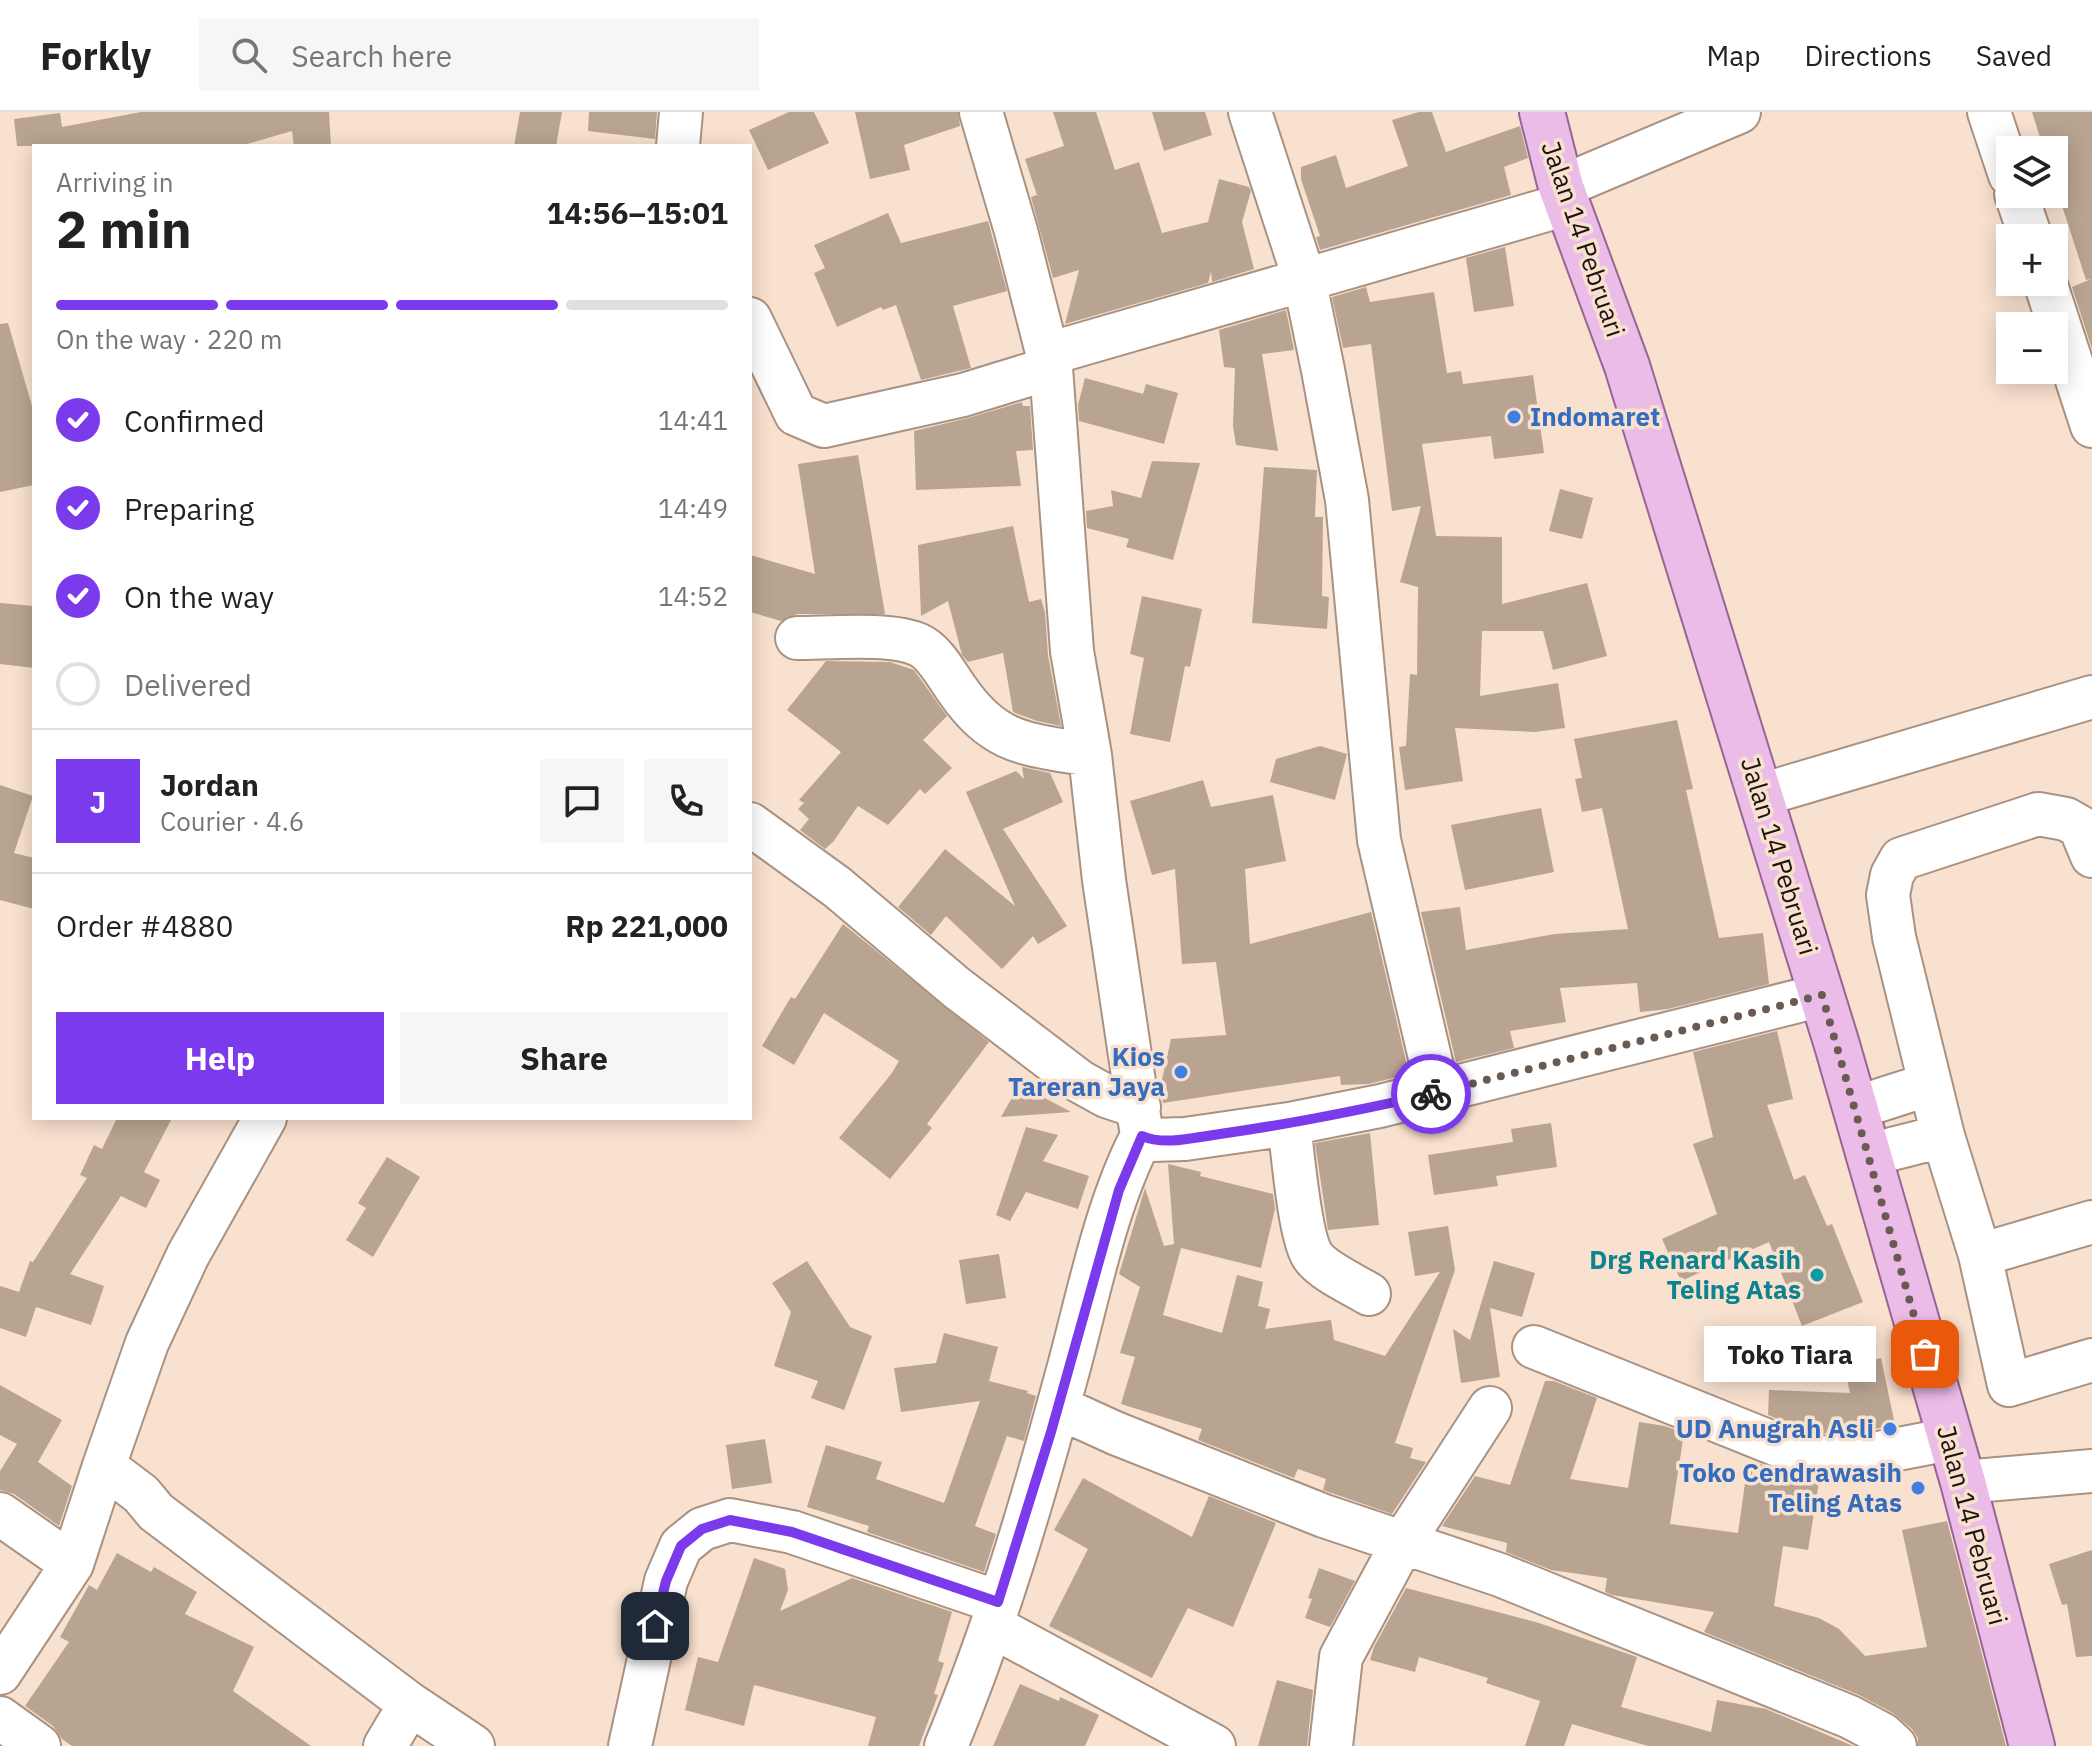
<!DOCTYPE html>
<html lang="en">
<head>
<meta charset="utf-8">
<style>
	body { margin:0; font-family:"IBM Plex Sans",sans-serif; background:#f6f6f6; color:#222; height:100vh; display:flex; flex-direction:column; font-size:30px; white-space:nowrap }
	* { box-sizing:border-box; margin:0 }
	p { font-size:26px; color:#767676 }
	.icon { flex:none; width:44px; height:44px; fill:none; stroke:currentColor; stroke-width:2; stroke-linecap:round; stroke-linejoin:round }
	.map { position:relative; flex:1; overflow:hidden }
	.drawer { position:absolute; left:32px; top:32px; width:720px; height:976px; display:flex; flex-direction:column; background:#fff; border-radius:0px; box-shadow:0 4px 20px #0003 }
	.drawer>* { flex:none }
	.fabs { position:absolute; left:1996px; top:24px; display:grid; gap:16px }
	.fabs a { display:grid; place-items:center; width:72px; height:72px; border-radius:0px; background:#fff; box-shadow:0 4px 20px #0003; font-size:40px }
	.pin { position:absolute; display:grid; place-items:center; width:68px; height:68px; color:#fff; margin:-34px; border-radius:16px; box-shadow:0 4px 12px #0006 }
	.courier { position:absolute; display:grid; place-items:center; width:80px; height:80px; margin:-40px; border:6px solid #7c3aed; border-radius:50%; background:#fff; color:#222; box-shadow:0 2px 10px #0007 }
	.bubble { position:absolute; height:56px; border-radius:0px; background:#fff; box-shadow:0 4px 20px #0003; font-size:26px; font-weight:700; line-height:56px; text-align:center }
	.summary em { font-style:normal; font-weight:700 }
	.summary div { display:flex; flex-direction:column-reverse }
	.summary { display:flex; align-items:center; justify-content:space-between; height:136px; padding:0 24px }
	h1 { font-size:52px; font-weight:700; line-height:60px }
	.bar { display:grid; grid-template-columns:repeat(4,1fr); gap:12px 8px; align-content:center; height:96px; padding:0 24px }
	.bar i { height:10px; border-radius:6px; background:#e0e0e0 }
	.bar .selected { background:#7c3aed }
	.bar p { grid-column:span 4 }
	.line { display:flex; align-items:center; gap:20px; padding:0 24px; border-top:2px solid #e0e0e0 }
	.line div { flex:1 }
	.round { display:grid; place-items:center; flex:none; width:84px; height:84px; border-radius:0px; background:#f6f6f6 }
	ol { padding:0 24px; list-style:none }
	li { display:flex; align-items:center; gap:24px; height:88px }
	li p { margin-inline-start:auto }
	li .icon { padding:8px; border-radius:50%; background:#7c3aed; color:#fff; stroke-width:4 }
	li:last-child { color:#767676 }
	li i { width:44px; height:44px; border:4px solid #e0e0e0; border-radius:50% }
	.action { display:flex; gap:16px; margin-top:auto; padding:16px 24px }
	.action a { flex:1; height:92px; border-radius:0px; background:#7c3aed; color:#fff; font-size:32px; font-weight:700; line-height:92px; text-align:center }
	.action a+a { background:#f6f6f6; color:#222 }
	header { display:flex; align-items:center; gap:48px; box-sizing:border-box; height:112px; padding:0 40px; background:#fff; border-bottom:2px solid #e0e0e0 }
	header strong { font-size:38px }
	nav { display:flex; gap:44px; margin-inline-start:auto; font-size:28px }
	.search { width:560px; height:72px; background:#f6f6f6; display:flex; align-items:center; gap:20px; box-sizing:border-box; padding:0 28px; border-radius:0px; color:#767676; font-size:30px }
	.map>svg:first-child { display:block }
	.building { fill:#b8a490 }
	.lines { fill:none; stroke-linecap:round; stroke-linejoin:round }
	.minor-casing { stroke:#a99282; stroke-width:46 }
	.major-casing { stroke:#9a6492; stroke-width:48 }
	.minor { stroke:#fff; stroke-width:42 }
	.major { stroke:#ecbce8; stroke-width:44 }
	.done { stroke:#695b51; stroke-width:8; stroke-dasharray:0 14.4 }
	.route { stroke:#7c3aed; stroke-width:10 }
	.shop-dot { fill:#3f7fe0; stroke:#f9e1cf; stroke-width:3 }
	.culture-dot { fill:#0f9aa8; stroke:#f9e1cf; stroke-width:3 }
	.labels { text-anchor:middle; stroke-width:7; stroke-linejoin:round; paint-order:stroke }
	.street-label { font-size:26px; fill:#1b130d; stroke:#f9e1cf }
	.shop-label { font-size:26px; font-weight:bold; fill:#366cbe; stroke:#f9e1cf; text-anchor:end }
	.culture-label { font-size:26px; font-weight:bold; fill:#0d838f; stroke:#f9e1cf; text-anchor:end }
</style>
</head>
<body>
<header>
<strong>Forkly</strong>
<div class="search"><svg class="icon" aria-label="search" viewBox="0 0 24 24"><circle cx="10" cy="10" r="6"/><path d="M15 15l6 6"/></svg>Search here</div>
<nav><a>Map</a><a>Directions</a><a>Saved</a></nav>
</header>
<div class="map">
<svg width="2092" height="1634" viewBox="0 0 2092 1634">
	<rect width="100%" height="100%" fill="#f9e1cf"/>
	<path class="building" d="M 141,0 L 329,0 L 331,34 L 294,34 L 292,19 L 240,34 L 17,34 L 14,7 L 60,1 L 62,15 Z
		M 520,0 L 562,0 L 556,34 L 514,34 Z
		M 589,0 L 657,0 L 655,27 L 588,19 Z
		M 789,0 L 814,0 L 829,31 L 768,58 L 749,18 Z
		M 855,0 L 958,0 L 960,14 L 904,33 L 910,58 L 870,67 Z
		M 1053,0 L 1096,0 L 1115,58 L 1139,50 L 1162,121 L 1208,110 L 1219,67 L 1249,75 L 1251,79 L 1242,110 L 1254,157 L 1212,170 L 1211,159 L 1208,171 L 1065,212 L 1079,158 L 1053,166 L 1031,85 L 1037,83 L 1025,47 L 1064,34 Z
		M 1152,0 L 1205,0 L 1212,23 L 1164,39 Z
		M 1419,0 L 1432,0 L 1446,40 L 1520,14 L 1528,46 L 1504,55 L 1511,83 L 1320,138 L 1316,125 L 1320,124 L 1301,67 L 1301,55 L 1336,43 L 1346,76 L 1408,54 L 1392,8 Z
		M 2032,0 L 2092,0 L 2092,237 L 2072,175 L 2091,167 L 2086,168 L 2054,69 L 2054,38 L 2044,38 Z
		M 888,101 L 901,131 L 988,109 L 1007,179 L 953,194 L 971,256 L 921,268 L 896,193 L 883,198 L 881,195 L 837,215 L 814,161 L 825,156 L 814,133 Z
		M 1505,135 L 1514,194 L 1474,200 L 1466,146 Z
		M 1366,175 L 1370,190 L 1434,180 L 1447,261 L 1461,259 L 1463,272 L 1533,263 L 1544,341 L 1494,347 L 1491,324 L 1422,332 L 1436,424 L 1502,425 L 1502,492 L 1587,471 L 1607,544 L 1553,558 L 1543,519 L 1482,519 L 1480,584 L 1558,571 L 1565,616 L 1535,620 L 1455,616 L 1463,669 L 1405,678 L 1399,635 L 1406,634 L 1410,562 L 1417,563 L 1418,475 L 1400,470 L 1421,394 L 1392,399 L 1371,232 L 1343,236 L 1332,185 Z
		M 1286,198 L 1294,238 L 1262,242 L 1278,339 L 1236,333 L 1233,314 L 1235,256 L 1224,255 L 1219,218 Z
		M 8,211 L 34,301 L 34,373 L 0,380 L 0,212 Z
		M 1085,266 L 1143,282 L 1146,272 L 1178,281 L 1164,332 L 1079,309 L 1078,293 Z
		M 1022,290 L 1023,294 L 1030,294 L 1033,338 L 1016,339 L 1021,374 L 916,378 L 914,319 L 968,306 Z
		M 858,343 L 885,502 L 797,502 L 781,509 L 750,500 L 750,443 L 815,462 L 798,352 Z
		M 1152,349 L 1200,351 L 1173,448 L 1126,435 L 1129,427 L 1087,416 L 1086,399 L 1113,394 L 1111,378 L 1141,386 Z
		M 1264,355 L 1317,358 L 1315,405 L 1323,405 L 1322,484 L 1329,485 L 1327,517 L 1252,511 Z
		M 1560,377 L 1593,386 L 1582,427 L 1549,419 Z
		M 1013,414 L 1029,490 L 1041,487 L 1045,500 L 1048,543 L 1061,614 L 1037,609 L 1013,600 L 1003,541 L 968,550 L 962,543 L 948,489 L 921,504 L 918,433 Z
		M 1142,484 L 1202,497 L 1190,555 L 1185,554 L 1170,630 L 1130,622 L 1144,546 L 1130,542 Z
		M 0,491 L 34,494 L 34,556 L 0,552 Z
		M 826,549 L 890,550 L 914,558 L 947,604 L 923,628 L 952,656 L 925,682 L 920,677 L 888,713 L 858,694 L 833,730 L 825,737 L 800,718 L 809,707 L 798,697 L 804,691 L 799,688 L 841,640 L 787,598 Z
		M 1677,608 L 1693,677 L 1686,678 L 1719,826 L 1763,821 L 1769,872 L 1668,897 L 1640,900 L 1637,871 L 1560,876 L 1566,910 L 1510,919 L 1514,936 L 1456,950 L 1421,800 L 1460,795 L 1466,838 L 1555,822 L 1628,817 L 1602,696 L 1582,700 L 1575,667 L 1582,666 L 1574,627 Z
		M 1320,634 L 1347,642 L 1335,688 L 1270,670 L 1276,647 Z
		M 1022,655 L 1050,661 L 1063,690 L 1003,717 L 1067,814 L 1038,832 L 1033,824 L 1002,857 L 946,804 L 931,823 L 898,795 L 945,737 L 1015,794 L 966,680 L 1016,659 L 1024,667 Z
		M 1203,668 L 1211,695 L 1273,683 L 1286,749 L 1245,757 L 1250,832 L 1371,800 L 1409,962 L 1369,972 L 1341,973 L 1340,964 L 1163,991 L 1161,972 L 1171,927 L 1226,923 L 1216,850 L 1182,852 L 1175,757 L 1152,763 L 1130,689 Z
		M 0,673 L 33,684 L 14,741 L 34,746 L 34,797 L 0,788 Z
		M 1541,696 L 1554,760 L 1465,778 L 1451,713 Z
		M 843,812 L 989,930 L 927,1012 L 932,1016 L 890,1067 L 839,1026 L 892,961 L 899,949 L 824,901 L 794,953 L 762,934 L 791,885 L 795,887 Z
		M 1777,919 L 1793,987 L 1767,993 L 1794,1068 L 1805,1063 L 1827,1114 L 1832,1112 L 1863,1190 L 1802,1214 L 1769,1130 L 1681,1169 L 1662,1127 L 1717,1102 L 1693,1032 L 1713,1025 L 1693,940 Z
		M 1017,977 L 1028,977 L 1071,1000 L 1001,1005 Z
		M 117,1006 L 172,1006 L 144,1060 L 160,1068 L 146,1096 L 121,1084 L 70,1162 L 104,1174 L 91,1213 L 36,1195 L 26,1225 L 0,1216 L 0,1174 L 19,1180 L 30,1149 L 33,1150 L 87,1066 L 80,1063 L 94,1033 L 102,1037 Z
		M 1551,1011 L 1557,1055 L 1496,1064 L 1498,1074 L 1434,1083 L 1428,1043 L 1513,1030 L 1511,1017 Z
		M 1026,1015 L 1058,1023 L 1043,1049 L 1089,1064 L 1078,1097 L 1026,1080 L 1010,1109 L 996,1103 Z
		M 1370,1021 L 1379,1113 L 1328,1118 L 1315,1031 Z
		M 387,1045 L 420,1065 L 373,1145 L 346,1128 L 366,1096 L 358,1091 Z
		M 1168,1052 L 1201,1060 L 1200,1064 L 1273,1082 L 1275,1097 L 1261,1156 L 1181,1136 L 1163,1203 L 1222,1221 L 1237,1163 L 1263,1170 L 1258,1194 L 1270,1197 L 1265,1217 L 1331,1208 L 1334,1228 L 1385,1244 L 1440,1160 L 1415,1164 L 1408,1120 L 1448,1114 L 1455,1158 L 1395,1331 L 1413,1336 L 1410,1346 L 1426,1350 L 1392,1402 L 1323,1378 L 1326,1367 L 1298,1357 L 1294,1366 L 1198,1328 L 1202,1317 L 1121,1292 L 1135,1245 L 1120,1241 L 1140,1175 L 1119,1162 L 1145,1076 L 1164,1134 L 1174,1132 Z
		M 999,1142 L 1006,1186 L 966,1192 L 959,1148 Z
		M 807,1149 L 850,1215 L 872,1224 L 844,1298 L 811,1286 L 818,1269 L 774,1254 L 791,1200 L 772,1171 Z
		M 1494,1149 L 1535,1161 L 1522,1205 L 1490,1196 L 1500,1265 L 1461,1271 L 1453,1217 L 1470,1228 Z
		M 944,1221 L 998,1235 L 989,1269 L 1028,1279 L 1027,1281 L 1036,1284 L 1024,1329 L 1007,1324 L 975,1414 L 996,1422 L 984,1460 L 867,1420 L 869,1414 L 807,1395 L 826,1333 L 882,1350 L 876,1367 L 944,1391 L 980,1289 L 901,1300 L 894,1256 L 936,1251 Z
		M 1881,1246 L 1895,1313 L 1859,1320 L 1814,1322 L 1768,1303 L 1769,1278 L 1850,1281 L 1844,1254 Z
		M 1545,1269 L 1554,1269 L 1597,1286 L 1570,1367 L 1628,1376 L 1639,1310 L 1665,1314 L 1684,1321 L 1670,1412 L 1738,1421 L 1748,1350 L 1760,1352 L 1802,1368 L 1819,1370 L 1808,1438 L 1783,1434 L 1774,1494 L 1819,1506 L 1839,1517 L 1865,1544 L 1927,1535 L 1902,1418 L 1947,1409 L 2006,1634 L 1918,1634 L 1918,1626 L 1912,1617 L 1893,1601 L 1859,1583 L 1704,1520 L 1714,1500 L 1612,1483 L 1605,1480 L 1607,1466 L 1551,1458 L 1506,1440 L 1507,1431 L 1442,1414 L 1475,1364 L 1510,1373 Z
		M 0,1273 L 62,1308 L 38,1350 L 72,1374 L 59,1414 L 14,1382 L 0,1378 L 0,1359 L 17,1332 L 0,1323 Z
		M 765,1327 L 772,1371 L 732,1377 L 726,1333 Z
		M 1083,1366 L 1192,1425 L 1209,1384 L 1276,1411 L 1233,1515 L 1188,1496 L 1152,1566 L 1049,1514 L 1088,1437 L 1054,1418 Z
		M 2092,1438 L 2092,1544 L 2076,1545 L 2067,1492 L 2062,1493 L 2049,1452 Z
		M 117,1441 L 151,1460 L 154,1455 L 197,1480 L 185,1502 L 254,1535 L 233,1579 L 311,1634 L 72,1634 L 62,1627 L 53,1614 L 25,1594 L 69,1530 L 60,1525 L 89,1473 L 97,1478 Z
		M 754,1446 L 785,1457 L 788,1478 L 780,1499 L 852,1466 L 952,1500 L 938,1549 L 944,1551 L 934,1582 L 938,1583 L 919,1634 L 868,1634 L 876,1605 L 754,1573 L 744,1614 L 685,1598 L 698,1545 L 718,1550 Z
		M 1319,1456 L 1355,1469 L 1330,1515 L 1305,1506 L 1312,1487 L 1308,1486 Z
		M 1406,1476 L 1539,1511 L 1637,1545 L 1621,1595 L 1711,1620 L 1717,1588 L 1766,1597 L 1853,1634 L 1648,1634 L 1572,1612 L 1564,1634 L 1525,1634 L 1540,1589 L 1486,1571 L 1488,1566 L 1419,1545 L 1415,1560 L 1370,1548 L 1374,1535 Z
		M 1277,1568 L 1313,1578 L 1307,1634 L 1258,1634 Z
		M 1020,1572 L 1059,1589 L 1060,1585 L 1099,1603 L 1085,1634 L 993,1634 Z"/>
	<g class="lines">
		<g class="minor-casing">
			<path id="minor" d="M 981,0 L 1016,119 L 1051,256 L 1072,539 L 1090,643 L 1104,768 L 1142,1024 L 1151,1028 L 1185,1027 L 1289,1012 L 1380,994 L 1822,883
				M 1250,0 L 1304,166 L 1323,258 L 1347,388 L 1379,728 L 1438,980
				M 1989,0 L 2010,63
				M 678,34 L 681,0
				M 1561,75 L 1739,0
				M 2016,82 L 2031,126
				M 2045,170 L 2092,314
				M 750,207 L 796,302 L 824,314 L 963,283 L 1051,256
				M 1048,242 L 1567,92
				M 797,526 C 828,526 892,520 919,533 C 935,540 947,564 958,579 C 996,634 1029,632 1090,643
				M 1761,683 L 2092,585
				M 750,712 L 837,775 L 957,876 L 1079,969 L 1106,984 L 1139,995
				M 2092,744 L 2080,715 L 2066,707 L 2038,702 L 1901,747 L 1892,763 L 1888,783 L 1894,825 L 1943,1024 L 1980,1143 L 2092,1110
				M 1855,996 L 1930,972
				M 265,1006 L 188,1143 L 147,1231 L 104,1354 L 141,1382 L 156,1400 L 410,1592 L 473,1634
				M 1289,1012 C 1293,1041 1299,1121 1312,1143 C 1321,1158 1354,1173 1369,1182
				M 1868,1043 L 1943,1024
				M 1980,1143 L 2009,1273 L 2092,1248
				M 1534,1235 L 1810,1346 L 1862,1344 L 1950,1327
				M 1058,1295 L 1115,1321 L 1324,1404 L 1500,1463 L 1850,1605 L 1882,1622 L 1895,1634
				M 1963,1370 L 2092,1359
				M 0,1402 L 72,1452
				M 992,1514 L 1214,1634
				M 0,1561 L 72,1452 L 104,1354
				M 0,1606 L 39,1634
				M 385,1634 L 410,1592
				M 630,1634 L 666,1469 L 681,1434 L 702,1417 L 730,1408 L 792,1420 L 998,1490
				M 946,1634 C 996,1514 1033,1388 1067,1262 C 1088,1186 1105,1094 1142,1024
				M 1331,1634 L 1341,1545 L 1403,1430 L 1490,1296"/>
		</g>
		<g class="major-casing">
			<path id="major" d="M 1542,0 L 1561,75 L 1627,254 L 1837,933 L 1963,1370 L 2032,1634"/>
		</g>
		<use href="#minor" class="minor"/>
		<use href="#major" class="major"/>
	</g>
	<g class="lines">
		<path class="done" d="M 1431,982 L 1822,883 L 1925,1242"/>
		<path class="route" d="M 655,1514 L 666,1469 L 681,1434 L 702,1417 L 730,1408 L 792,1420 L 998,1490 L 1051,1320 L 1119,1078 L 1142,1024 C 1165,1034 1196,1025 1220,1022 C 1291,1012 1361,998 1431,982"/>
	</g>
	<g class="shop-dot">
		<circle cx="1514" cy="305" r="8"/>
		<circle cx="1181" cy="960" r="8"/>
		<circle cx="1890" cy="1317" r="8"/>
		<circle cx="1918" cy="1376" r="8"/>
	</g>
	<circle class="culture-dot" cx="1817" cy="1163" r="8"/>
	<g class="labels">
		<g class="street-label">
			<text transform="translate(1583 127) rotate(71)" y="9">Jalan 14 Pebruari</text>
			<text transform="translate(1779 744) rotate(73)" y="9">Jalan 14 Pebruari</text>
			<text transform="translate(1972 1413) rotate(75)" y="9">Jalan 14 Pebruari</text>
		</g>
		<g class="shop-label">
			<text x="1530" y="314" text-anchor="start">Indomaret</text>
			<text x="1165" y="954">Kios<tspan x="1165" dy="30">Tareran Jaya</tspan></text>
			<text x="1874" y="1326">UD Anugrah Asli</text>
			<text x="1902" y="1370">Toko Cendrawasih<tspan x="1902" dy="30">Teling Atas</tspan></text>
		</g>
		<g class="culture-label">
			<text x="1801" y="1157">Drg Renard Kasih<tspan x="1801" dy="30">Teling Atas</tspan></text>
		</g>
	</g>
</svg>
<div class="fabs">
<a><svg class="icon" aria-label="layers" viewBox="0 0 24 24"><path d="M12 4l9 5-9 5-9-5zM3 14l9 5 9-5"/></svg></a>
<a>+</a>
<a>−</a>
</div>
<div class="pin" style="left:1925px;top:1242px;background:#ea580c"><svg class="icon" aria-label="bag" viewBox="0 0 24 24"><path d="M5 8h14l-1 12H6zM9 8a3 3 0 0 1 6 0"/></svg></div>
<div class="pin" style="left:655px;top:1514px;background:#1f2937"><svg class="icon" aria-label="home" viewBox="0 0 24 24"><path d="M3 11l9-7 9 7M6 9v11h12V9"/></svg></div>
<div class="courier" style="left:1431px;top:982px"><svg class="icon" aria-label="bike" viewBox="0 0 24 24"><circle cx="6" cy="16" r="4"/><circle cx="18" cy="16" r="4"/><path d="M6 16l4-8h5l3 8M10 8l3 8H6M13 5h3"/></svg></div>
<div class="bubble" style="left:1704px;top:1214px;width:172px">Toko Tiara</div>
<section class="drawer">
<div class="summary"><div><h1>2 min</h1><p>Arriving in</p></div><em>14:56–15:01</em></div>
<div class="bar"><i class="selected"></i><i class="selected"></i><i class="selected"></i><i></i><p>On the way · 220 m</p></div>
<ol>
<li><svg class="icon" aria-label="check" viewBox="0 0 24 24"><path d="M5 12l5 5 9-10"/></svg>Confirmed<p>14:41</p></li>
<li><svg class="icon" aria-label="check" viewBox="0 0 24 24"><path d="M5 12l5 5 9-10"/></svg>Preparing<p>14:49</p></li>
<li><svg class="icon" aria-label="check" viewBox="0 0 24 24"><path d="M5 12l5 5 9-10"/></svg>On the way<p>14:52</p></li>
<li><i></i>Delivered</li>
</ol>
<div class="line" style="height:144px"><b class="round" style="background:#7c3aed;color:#fff">J</b><div><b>Jordan</b><p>Courier · 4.6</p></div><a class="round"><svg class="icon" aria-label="chat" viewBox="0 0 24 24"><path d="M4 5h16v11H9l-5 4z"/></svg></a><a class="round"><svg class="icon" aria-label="phone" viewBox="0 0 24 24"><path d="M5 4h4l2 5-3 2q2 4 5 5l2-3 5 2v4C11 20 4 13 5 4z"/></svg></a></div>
<div class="line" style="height:104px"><div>Order #4880</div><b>Rp 221,000</b></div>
<div class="action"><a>Help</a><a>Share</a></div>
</section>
</div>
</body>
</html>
